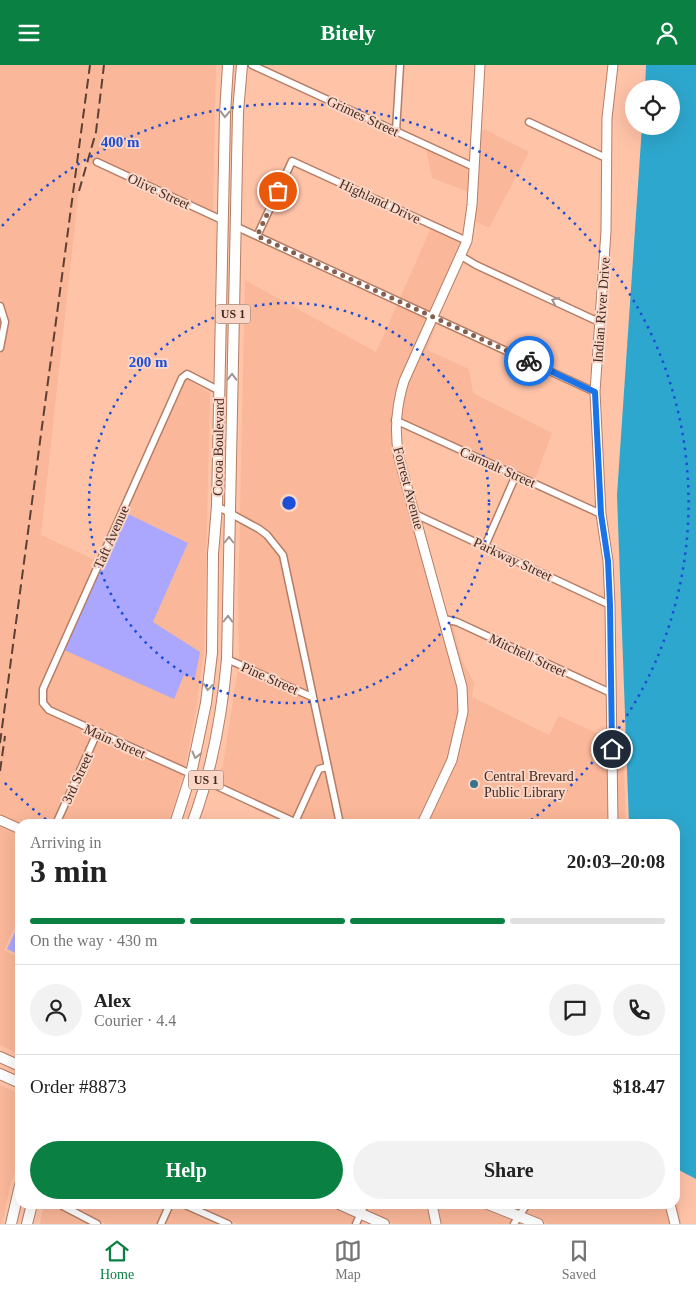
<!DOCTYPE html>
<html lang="en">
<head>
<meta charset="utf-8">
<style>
	body { margin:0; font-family:"Times New Roman",serif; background:#f2f2f2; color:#222; height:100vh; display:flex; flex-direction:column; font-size:19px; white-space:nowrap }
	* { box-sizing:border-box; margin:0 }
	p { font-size:16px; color:#767676 }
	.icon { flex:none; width:28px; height:28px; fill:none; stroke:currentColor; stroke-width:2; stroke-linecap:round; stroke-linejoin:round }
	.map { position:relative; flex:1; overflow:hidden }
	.panel { position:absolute; left:15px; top:754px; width:665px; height:390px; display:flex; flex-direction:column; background:#fff; border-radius:15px; box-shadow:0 5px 20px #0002 }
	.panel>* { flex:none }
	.buttons { position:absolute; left:625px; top:15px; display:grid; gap:10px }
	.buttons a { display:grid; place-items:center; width:55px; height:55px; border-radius:50%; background:#fff; box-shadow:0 5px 20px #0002; font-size:25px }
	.pin { position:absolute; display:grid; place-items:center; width:42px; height:42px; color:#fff; margin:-21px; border:2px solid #fff; border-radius:50%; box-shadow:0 1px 5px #0007 }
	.courier { position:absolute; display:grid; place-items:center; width:50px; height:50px; margin:-25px; border:4px solid #1a73e8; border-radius:50%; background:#fff; color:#222; box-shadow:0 1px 6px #0007 }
	.summary em { font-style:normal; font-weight:700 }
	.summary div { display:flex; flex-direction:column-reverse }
	.summary { display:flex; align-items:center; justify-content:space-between; height:85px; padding:0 15px }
	h1 { font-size:32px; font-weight:700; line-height:38px }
	.bar { display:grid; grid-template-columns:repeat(4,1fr); gap:8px 5px; align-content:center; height:60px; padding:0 15px }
	.bar i { height:6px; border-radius:4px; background:#e0e0e0 }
	.bar .selected { background:#0b8043 }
	.bar p { grid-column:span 4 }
	.line { display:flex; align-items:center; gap:12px; padding:0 15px; border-top:1px solid #e0e0e0 }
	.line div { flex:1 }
	.round { display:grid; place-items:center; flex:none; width:52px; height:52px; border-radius:26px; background:#f2f2f2 }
	.button { display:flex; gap:10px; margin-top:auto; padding:10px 15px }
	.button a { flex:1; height:58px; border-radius:30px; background:#0b8043; color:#fff; font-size:20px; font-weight:700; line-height:58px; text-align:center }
	.button a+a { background:#f2f2f2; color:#222 }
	header { display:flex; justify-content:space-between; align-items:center; height:65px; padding:0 15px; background:#0b8043; color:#fff; font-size:22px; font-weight:700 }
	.dock { display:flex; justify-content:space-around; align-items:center; height:70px; border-top:1px solid #e0e0e0; background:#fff; font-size:14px; color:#767676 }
	.dock a { display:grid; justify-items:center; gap:2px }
	.dock .selected { color:#0b8043 }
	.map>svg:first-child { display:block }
	.built { fill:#fab799 }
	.green { fill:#aba7fe }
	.water { fill:#2ea7ce }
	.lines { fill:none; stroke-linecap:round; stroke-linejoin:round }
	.street-casing { stroke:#b57d65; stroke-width:9 }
	.secondary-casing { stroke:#b57d65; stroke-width:11 }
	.primary-casing { stroke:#b57d65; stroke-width:12 }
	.street { stroke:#fff; stroke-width:6 }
	.secondary { stroke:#fff; stroke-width:9 }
	.primary { stroke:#fff; stroke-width:10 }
	.rail { stroke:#5c4034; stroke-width:2; stroke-dasharray:10 5; stroke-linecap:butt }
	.oneway { stroke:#a09590 }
	.done { stroke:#846050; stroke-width:5; stroke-dasharray:0 9 }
	.route { stroke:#1a73e8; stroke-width:6 }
	.ring { fill:none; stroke:#1d4ed8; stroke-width:2.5; stroke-dasharray:2.5 5 }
	.poi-dot { fill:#37748a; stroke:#fbd6c6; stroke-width:2 }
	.labels { text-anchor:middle; stroke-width:4; stroke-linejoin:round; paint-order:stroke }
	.shield { fill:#fbd6c6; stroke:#7a5e52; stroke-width:1 }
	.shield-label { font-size:12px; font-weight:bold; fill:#422b21 }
	.street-label { font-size:14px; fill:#422b21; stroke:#fbd6c6 }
	.poi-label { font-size:14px; fill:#422b21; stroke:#fbd6c6; text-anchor:start }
	.centre { fill:#1d4ed8; stroke:#fbd6c6; stroke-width:2.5 }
	.ring-label { font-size:15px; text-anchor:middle; font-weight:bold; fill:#1d4ed8; stroke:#fbd6c6; stroke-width:4; stroke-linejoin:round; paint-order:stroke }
</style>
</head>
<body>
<header><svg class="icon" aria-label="menu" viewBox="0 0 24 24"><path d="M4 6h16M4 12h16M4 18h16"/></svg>Bitely<svg class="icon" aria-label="person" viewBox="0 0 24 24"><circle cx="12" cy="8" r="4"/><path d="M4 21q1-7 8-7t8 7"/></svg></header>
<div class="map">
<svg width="696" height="1159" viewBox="0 0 696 1159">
	<rect width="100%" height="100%" fill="#ffc3a8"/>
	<path class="built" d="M 0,0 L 216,0 L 213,146 L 95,92 L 92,99 L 97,101 L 82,95 L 41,470 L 97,496 L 40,623 L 38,638 L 39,642 L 47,649 L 93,670 L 52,759 L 20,760 L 0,751 L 0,291 L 7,270 L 8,257 L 7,247 L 0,232 Z
		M 484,64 L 529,87 L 489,163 L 474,156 L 479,72 Z
		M 426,84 L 470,104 L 469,127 L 432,113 Z
		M 431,163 L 463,178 L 432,247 L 400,233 Z
		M 245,215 L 376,287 L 397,240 L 428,254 L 401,315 L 395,334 L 391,357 L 396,394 L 458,623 L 459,647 L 449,694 L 419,759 L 344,759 L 316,632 L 317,630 L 315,629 L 288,490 L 269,467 L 240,450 Z
		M 435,257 L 437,258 L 427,285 L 469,304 L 473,328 L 552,368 L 535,414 L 399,353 L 407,317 Z
		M 186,314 L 210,328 L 204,585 L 196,645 L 185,702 L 82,657 L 51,642 L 46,636 L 47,625 L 64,585 L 174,633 L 184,610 L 195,613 L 200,587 L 153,557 L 188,478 L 126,448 Z
		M 240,458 L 265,473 L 280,492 L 307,626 L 239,595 L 238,529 Z
		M 449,559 L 453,560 L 462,595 L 474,618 L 472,632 L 549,670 L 559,651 L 608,673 L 610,759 L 426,759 L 462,669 L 460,601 Z
		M 238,603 L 309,635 L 323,699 L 316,703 L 293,752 L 216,717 L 223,700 Z
		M 99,673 L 183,710 L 168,759 L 59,759 Z
		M 615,677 L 623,680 L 626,759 L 617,759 Z
		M 325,706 L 337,759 L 309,759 L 300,755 L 322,707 Z
		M 0,759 L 20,768 L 20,850 L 4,885 L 20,894 L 20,989 L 0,980 Z
		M 0,1020 L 20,1029 L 20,1090 L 10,1121 L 2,1159 L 0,1159 Z
		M 675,1110 L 681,1157 L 680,1159 L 679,1159 L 674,1139 Z
		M 44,1139 L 51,1139 L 89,1159 L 40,1159 Z
		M 68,1139 L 167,1139 L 157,1159 L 106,1159 Z
		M 175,1139 L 219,1159 L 165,1159 Z
		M 193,1139 L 330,1139 L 356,1151 L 352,1159 L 238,1159 Z
		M 369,1139 L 429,1139 L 433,1159 L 394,1159 L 366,1146 Z
		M 436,1139 L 479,1139 L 513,1154 L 510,1159 L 440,1159 Z
		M 531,1139 L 666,1139 L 672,1159 L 547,1159 L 525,1149 Z"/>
	<path class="green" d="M 126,448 L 188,478 L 153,557 L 200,587 L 195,613 L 184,610 L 174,634 L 64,585 Z
		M 20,857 L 20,890 L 7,884 Z"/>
	<path class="water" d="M 646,0 L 696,0 L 696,1114 L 675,1103 L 675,759 L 629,759 L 617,430 L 642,61 L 671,61 L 671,24 L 645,24 Z"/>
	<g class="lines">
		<g class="street-casing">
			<path id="street" d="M 252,0 L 474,102
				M 529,57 L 606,93
				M 396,66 L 400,0
				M 97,97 L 222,155
				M 235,161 L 595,327
				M 257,171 L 292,96 L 467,176
				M 461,191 L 476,200 L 599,257
				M 0,241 L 5,257 L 0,283
				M 395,355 L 601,449
				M 217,441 L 259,464 L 267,470 L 283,490 L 340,759
				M 415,449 L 610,540
				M 485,481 L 516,410
				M 444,554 L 457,557 L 611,628
				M 227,594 L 312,632
				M 191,709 L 49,645 L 43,638 L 43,624 L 182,313 L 187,309 L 218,325
				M 206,716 L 299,759
				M 56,759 L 97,668
				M 294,759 L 319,704 L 327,702
				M 59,1139 L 97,1159
				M 183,1139 L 228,1159
				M 161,1159 L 170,1139
				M 356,1159 L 365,1139
				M 514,1159 L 527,1139"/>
		</g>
		<g class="secondary-casing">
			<path id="secondary" d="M 613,0 L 607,53 L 606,166 L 595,327 L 601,449 L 608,496 L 610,540 L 613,759
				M 0,755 L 20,764
				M 422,759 L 452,695 L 463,647 L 462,622 L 399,393 C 394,365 396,342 404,316 L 467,176 L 472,140 L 480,0
				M 432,1139 L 436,1159
				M 670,1139 L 675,1159"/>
		</g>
		<g class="primary-casing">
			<path id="primary" d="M 175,759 L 191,709 L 206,638 L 212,588 L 213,489 L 217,441 L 225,49 L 228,0
				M 192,759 C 212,706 222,650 227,594 L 238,47 L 242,0
				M 0,992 L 20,1001
				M 0,1009 L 20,1018
				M 339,1139 L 384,1159
				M 488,1139 L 538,1159
				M 11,1159 L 20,1120
				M 27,1159 L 32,1139"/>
		</g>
		<use href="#street" class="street"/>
		<use href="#secondary" class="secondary"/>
		<use href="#primary" class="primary"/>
		<path class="rail" d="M 79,126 L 96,67 L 104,0
			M 0,678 L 90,0
			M 0,706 L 5,671"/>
	</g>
	<defs><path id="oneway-chevron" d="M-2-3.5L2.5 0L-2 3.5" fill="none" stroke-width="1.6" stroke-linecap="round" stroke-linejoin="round" transform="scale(1.25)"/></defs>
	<g class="oneway">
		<use href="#oneway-chevron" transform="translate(225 49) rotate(92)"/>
		<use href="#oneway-chevron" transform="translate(555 236) rotate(-156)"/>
		<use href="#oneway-chevron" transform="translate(232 312) rotate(-89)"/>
		<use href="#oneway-chevron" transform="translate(229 475) rotate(-90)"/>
		<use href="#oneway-chevron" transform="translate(228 554) rotate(-89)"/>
		<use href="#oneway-chevron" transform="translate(208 622) rotate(97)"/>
		<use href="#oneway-chevron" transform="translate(196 690) rotate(104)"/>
	</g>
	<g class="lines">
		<path class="done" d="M 278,126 L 257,171 L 529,296"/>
		<path class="route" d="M 529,296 L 595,327 L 601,449 L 608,496 L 610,540 L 612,684"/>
	</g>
	<g class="ring">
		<circle cx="289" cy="438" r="200"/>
		<path d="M52 759A399 399 0 0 1 2 715M2 161A399 399 0 1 1 526 759"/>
	</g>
	<circle class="poi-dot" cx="474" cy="719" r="5"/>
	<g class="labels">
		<g class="shield">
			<rect x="215.5" y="239.5" width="35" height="19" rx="4"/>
			<rect x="188.5" y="705.5" width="35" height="19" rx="4"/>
		</g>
		<g class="shield-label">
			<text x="233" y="253">US 1</text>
			<text x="206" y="719">US 1</text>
		</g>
		<g class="street-label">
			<text transform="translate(363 51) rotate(25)" y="5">Grimes Street</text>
			<text transform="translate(159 126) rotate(25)" y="5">Olive Street</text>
			<text transform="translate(380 136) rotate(25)" y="5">Highland Drive</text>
			<text transform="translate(601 245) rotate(-86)" y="5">Indian River Drive</text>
			<text transform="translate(218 382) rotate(-89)" y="5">Cocoa Boulevard</text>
			<text transform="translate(498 402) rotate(24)" y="5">Carmalt Street</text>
			<text transform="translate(409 423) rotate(75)" y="5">Forrest Avenue</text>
			<text transform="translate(111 472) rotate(-66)" y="5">Taft Avenue</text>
			<text transform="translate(513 494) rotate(25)" y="5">Parkway Street</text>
			<text transform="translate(528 590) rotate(25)" y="5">Mitchell Street</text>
			<text transform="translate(270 613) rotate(24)" y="5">Pine Street</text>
			<text transform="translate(115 676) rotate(24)" y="5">Main Street</text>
			<text transform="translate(77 713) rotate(-65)" y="5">3rd Street</text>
		</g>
		<g class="poi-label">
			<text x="484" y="716">Central Brevard<tspan x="484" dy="16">Public Library</tspan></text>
		</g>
	</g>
	<circle cx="289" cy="438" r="8" class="centre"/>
	<g class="ring-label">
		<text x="120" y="82">400 m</text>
		<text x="148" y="302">200 m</text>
	</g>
</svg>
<div class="buttons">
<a><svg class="icon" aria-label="locate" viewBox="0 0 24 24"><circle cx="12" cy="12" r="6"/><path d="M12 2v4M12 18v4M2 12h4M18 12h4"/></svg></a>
</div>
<div class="pin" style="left:278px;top:126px;background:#ea580c"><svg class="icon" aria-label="bag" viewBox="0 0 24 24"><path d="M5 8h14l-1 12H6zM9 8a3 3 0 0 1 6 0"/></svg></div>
<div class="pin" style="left:612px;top:684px;background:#1f2937"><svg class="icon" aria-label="home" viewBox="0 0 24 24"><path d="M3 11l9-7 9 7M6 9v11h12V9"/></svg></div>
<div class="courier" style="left:529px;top:296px"><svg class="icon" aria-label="bike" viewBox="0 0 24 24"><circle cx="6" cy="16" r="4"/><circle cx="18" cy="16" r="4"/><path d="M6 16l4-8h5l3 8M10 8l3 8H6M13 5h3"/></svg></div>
<section class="panel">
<div class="summary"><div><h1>3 min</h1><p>Arriving in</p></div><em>20:03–20:08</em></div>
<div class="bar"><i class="selected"></i><i class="selected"></i><i class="selected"></i><i></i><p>On the way · 430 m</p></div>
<div class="line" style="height:90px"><a class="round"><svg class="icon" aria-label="person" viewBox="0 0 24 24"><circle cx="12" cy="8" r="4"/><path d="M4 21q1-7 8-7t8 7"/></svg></a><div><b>Alex</b><p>Courier · 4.4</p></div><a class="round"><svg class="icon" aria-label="chat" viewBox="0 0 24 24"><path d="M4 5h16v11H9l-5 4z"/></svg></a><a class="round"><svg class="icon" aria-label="phone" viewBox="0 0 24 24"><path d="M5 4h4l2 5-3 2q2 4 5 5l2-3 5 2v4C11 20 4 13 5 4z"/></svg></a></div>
<div class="line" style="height:65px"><div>Order #8873</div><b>$18.47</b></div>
<div class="button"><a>Help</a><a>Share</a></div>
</section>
</div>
<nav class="dock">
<a class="selected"><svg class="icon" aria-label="home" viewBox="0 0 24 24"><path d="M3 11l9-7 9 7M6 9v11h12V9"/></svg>Home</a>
<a><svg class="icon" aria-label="map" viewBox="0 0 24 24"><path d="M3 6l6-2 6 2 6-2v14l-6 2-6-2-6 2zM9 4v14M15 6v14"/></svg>Map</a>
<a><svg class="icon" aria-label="saved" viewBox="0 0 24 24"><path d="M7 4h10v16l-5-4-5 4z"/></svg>Saved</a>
</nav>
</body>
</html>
